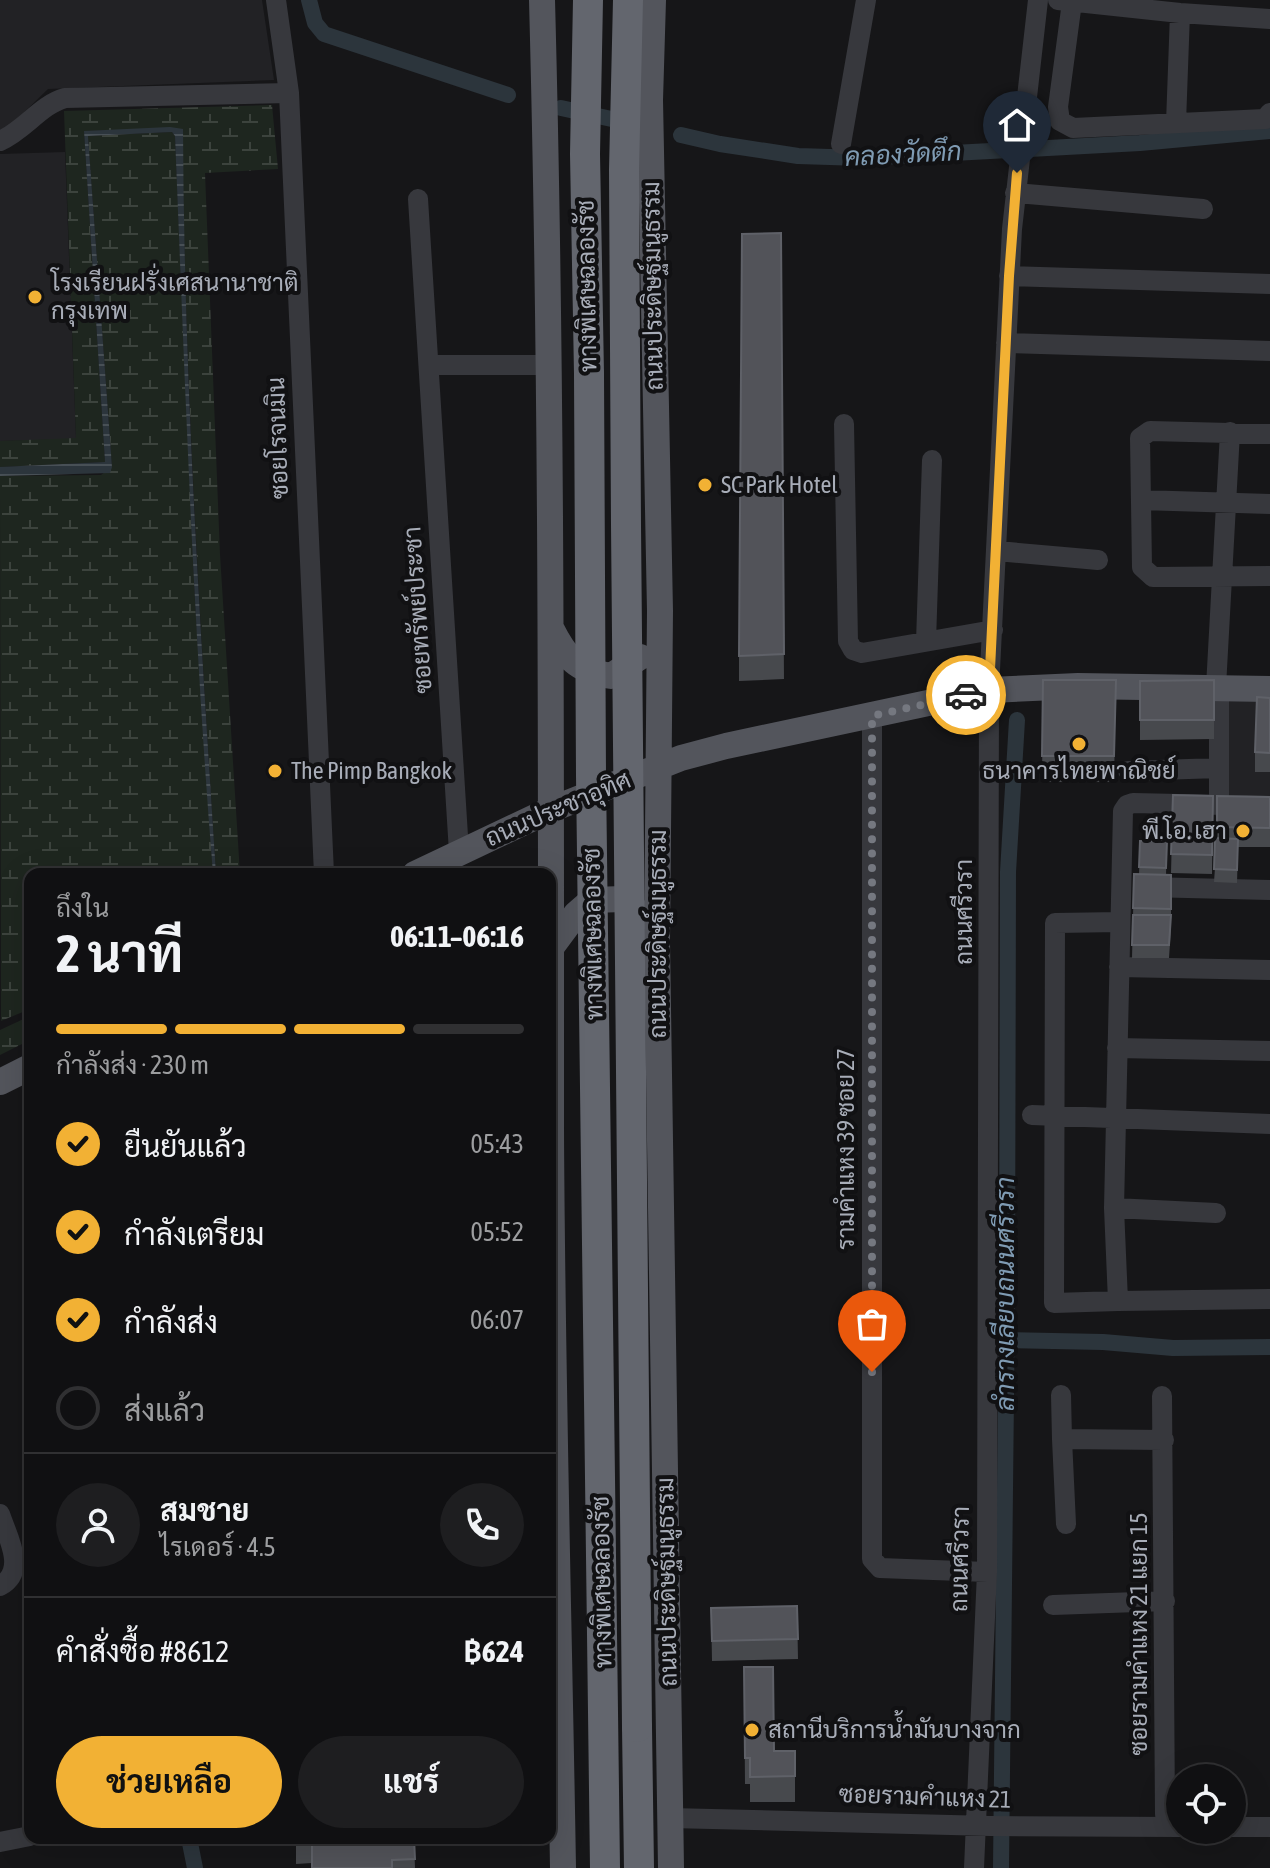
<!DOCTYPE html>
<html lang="th">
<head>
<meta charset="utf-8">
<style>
	body { margin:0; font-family:"Asap Condensed",Sarabun,sans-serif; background:#1e1e20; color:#f1f3f6; height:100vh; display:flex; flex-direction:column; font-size:30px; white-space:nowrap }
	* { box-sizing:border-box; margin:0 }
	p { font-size:26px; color:#9c9d9f }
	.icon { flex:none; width:44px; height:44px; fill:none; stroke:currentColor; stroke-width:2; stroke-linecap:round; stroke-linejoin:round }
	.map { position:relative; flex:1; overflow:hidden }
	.panel { position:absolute; left:24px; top:868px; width:532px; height:976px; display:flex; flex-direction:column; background:#101012; border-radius:16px; box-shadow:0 8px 32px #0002,0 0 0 2px #303032 }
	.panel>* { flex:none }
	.fabs { position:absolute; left:1166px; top:1764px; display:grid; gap:16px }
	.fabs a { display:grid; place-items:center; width:80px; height:80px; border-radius:50%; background:#101012; box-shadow:0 8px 32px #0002,0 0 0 2px #303032; font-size:40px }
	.pin { position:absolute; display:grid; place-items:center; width:68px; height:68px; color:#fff; margin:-82px -34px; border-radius:50% 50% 50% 0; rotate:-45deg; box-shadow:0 0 8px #0007 }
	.pin .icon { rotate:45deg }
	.courier { position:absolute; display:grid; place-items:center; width:80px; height:80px; margin:-40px; border:6px solid #f2b134; border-radius:50%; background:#fff; color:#222; box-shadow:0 2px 10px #0007 }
	.overview em { font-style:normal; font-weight:700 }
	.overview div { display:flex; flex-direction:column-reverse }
	.overview { display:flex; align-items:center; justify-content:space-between; height:136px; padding:0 32px }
	h1 { font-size:52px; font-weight:700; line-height:60px }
	.bar { display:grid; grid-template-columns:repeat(4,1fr); gap:12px 8px; align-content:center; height:96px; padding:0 32px }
	.bar i { height:10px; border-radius:6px; background:#303032 }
	.bar .on { background:#f2b134 }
	.bar p { grid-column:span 4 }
	.line { display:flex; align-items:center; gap:20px; padding:0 32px; border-top:2px solid #303032 }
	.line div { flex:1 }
	.round { display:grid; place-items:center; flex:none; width:84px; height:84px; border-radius:42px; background:#1e1e20 }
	ol { padding:0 32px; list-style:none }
	li { display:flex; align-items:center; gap:24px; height:88px }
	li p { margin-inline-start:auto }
	li .icon { padding:8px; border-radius:50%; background:#f2b134; color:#111; stroke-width:4 }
	li:last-child { color:#9c9d9f }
	li i { width:44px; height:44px; border:4px solid #303032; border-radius:50% }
	.action { display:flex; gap:16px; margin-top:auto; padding:16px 32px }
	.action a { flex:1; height:92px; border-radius:48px; background:#f2b134; color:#111; font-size:32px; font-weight:700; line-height:92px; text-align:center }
	.action a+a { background:#1e1e20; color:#f1f3f6 }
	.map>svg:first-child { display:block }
	.built { fill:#222225 }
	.wetland { fill:url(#wetland-marsh) }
	.water { fill:url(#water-rules) }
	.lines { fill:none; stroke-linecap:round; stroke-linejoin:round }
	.canal { stroke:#2c353c; stroke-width:16 }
	.minor { stroke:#37383d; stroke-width:20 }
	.major { stroke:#53555c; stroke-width:26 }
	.highway { stroke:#63666e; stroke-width:30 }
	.highway-bridge { stroke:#63666e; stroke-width:30 }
	.wall { fill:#47494d }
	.building { fill:#525359; stroke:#5f6168; stroke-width:2 }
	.done { stroke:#757880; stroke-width:8; stroke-dasharray:0 14.4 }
	.route { stroke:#f2b134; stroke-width:10 }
	.poi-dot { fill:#f2b134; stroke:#111113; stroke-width:3 }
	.labels { text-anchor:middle; stroke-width:8; stroke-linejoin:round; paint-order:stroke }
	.poi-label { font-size:24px; fill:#a8adb8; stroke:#111113; text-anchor:start }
	.street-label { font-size:24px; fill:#a8adb8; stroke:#111113 }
	.water-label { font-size:26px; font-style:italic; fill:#7f9bb3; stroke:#111113 }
</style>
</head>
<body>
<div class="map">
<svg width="1270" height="1868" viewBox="0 0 1270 1868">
	<defs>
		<pattern id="wetland-marsh" width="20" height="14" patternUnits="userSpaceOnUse" patternTransform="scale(2)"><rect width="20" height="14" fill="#1e261f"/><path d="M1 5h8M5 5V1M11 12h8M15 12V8" fill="none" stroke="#3c433d"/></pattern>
		<pattern id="water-rules" width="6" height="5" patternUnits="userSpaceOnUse" patternTransform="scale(2)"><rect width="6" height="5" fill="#2c353c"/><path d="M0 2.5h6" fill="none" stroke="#485056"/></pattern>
	</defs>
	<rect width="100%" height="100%" fill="#161618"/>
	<path class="built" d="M 0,0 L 262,0 L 274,80 L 48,89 L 4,132 L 0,133 Z
		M 65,152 L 76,439 L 0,441 L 0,154 Z
		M 1219,687 L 1270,689 L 1270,806 L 1219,806 Z"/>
	<path class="wetland" d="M 272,105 L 278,169 L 205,173 L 220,555 L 240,874 L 216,874 C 200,626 185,377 182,129 L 84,131 L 105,462 L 0,467 L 0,441 L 76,438 L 64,111 Z
		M 172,132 L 175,136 L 195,602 L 213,874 L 30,874 L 30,1009 L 1,1021 L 0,476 L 101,475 L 112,467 L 88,136 Z
		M 30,1016 L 30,1040 L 0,1055 L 0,1030 Z"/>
	<path class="water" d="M 170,127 L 183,129 C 184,377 200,626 216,874 L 213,874 C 193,628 185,382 175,136 L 172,132 L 88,136 L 112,467 L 110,473 L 0,476 L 0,467 L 105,462 L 84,131 Z"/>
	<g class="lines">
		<path class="canal" d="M 309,0 L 315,23 L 324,34 L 508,95
			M 561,108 L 630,123
			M 681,135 L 720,144 L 798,156 L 861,158 L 1140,143 L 1270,131
			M 1007,1340 L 1103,1342 L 1173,1348 L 1270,1347
			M 189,1838 L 195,1868
			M 1001,1868 L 1007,1301 L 1008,872 L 1017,720"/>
		<path class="minor" d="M 276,0 L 289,93 L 324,874
			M 1058,0 L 1180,13 L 1270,19
			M 1072,2 L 1058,107 L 1060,121 L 1073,128 L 1265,119 L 1270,113
			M 1176,123 L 1180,13
			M 0,141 C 25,130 40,105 65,98 L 289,93
			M 841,144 L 866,0
			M 1015,193 L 1203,209
			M 418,199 L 459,852
			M 1009,276 L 1270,284
			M 1006,343 L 1270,351
			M 429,365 L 549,365
			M 844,424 L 848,641 L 853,650 L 862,653 L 993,630
			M 1270,434 L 1150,431 L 1140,438 L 1142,567 L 1153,577 L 1270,576
			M 1141,500 L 1270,504
			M 997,551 L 1098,560
			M 926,642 L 932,460
			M 1216,687 L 1230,432
			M 1219,687 L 1219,806
			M 872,716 L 872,1559 L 880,1568 L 987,1572
			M 1128,771 L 1219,768
			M 1270,806 L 1133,803 L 1127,805 L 1123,811 L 1114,1208 L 1118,1301 L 1270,1299
			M 1146,887 L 1270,890
			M 1119,967 L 1270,970
			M 1117,1048 L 1270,1051
			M 1032,1115 L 1270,1124
			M 1114,1208 L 1216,1213
			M 1118,1301 L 1054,1303 L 1055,923 L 1120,922
			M 1061,1395 L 1062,1439 L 1164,1440
			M 1162,1396 L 1165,1814 L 1168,1827
			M 1062,1439 L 1066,1524
			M 0,1514 C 7,1536 28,1571 0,1586
			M 1053,1605 L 1165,1601
			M 670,1818 L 990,1826 L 1180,1827
			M 1232,1827 L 1270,1827
			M 0,1842 L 30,1836
			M 974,1868 L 987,1572 L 989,690 L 1012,229 L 1038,0"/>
		<path class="major" d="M 542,0 C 552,375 551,751 551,1126 C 552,1374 559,1621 563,1868
			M 653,0 L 650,100 L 660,611 L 657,942 L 671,1868
			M 551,628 C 566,658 577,671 611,676 L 640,657
			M 415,874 L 550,810 L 681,758 L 726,746 L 989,690 L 1078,686 L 1270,689
			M 553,945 L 576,914 L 592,900 L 623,899 L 642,916
			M 0,1082 L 30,1067"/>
		<path class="highway" d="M 588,0 L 585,154 L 589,374
			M 637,1727 L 639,1868"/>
		<path class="highway-bridge" d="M 628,0 L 624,170 L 626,525 L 637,1727
			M 589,374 L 591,776 L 605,1868"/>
	</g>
	<path class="wall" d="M 781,233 L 784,679 L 739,681 L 739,656 Z
		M 1043,680 L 1116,680 L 1114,782 L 1042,782 Z
		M 1214,680 L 1214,739 L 1140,740 L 1140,681 Z
		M 1270,698 L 1270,772 L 1255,772 L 1255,752 Z
		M 1173,795 L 1213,796 L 1212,874 L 1171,873 Z
		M 1217,796 L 1270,797 L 1270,847 L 1238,847 L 1237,883 L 1214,882 L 1217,838 Z
		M 1140,841 L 1167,841 L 1166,875 L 1171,875 L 1171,928 L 1169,958 L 1132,958 L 1134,874 L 1139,875 Z
		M 797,1606 L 798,1659 L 712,1661 L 711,1608 Z
		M 744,1667 L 774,1751 L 795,1776 L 795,1802 L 750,1802 L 750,1784 L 745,1784 Z
		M 296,1838 L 414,1838 L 415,1868 L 312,1868 L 312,1863 L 296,1864 Z"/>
	<path class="building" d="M 781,233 L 784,654 L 739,656 L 742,234 Z
		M 1043,680 L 1116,680 L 1114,756 L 1042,756 Z
		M 1214,680 L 1214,720 L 1140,720 L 1140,681 Z
		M 1257,697 L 1270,698 L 1270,753 L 1255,752 Z
		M 1173,795 L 1213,796 L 1212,855 L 1171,854 Z
		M 1217,796 L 1270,797 L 1270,828 L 1217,827 Z
		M 1215,838 L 1238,839 L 1237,870 L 1214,869 Z
		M 1140,841 L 1167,841 L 1166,868 L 1139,867 Z
		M 1134,874 L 1171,875 L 1171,909 L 1133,908 Z
		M 1133,915 L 1171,915 L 1169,945 L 1132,945 Z
		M 797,1606 L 798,1639 L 712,1641 L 711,1608 Z
		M 744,1667 L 773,1667 L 774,1751 L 795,1751 L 795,1776 L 750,1777 L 750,1758 L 745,1758 Z
		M 312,1838 L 414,1838 L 415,1859 L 392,1860 L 392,1868 L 312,1868 Z"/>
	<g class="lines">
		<path class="done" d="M 872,1372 L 872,716 L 966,695"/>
		<path class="route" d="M 966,695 L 989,690 L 1009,276 L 1017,173"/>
	</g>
	<g class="poi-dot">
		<circle cx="35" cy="297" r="8"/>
		<circle cx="705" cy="485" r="8"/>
		<circle cx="1079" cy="744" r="8"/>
		<circle cx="275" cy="771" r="8"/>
		<circle cx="1243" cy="831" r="8"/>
		<circle cx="752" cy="1730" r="8"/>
	</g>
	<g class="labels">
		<g class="poi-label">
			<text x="51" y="291">โรงเรียนฝรั่งเศสนานาชาติ<tspan x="51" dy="28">กรุงเทพ</tspan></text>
			<text x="721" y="493">SC Park Hotel</text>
			<text x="291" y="779">The Pimp Bangkok</text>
			<text x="1079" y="779" text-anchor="middle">ธนาคารไทยพาณิชย์</text>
			<text x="1227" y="839" text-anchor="end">พี.โอ. เฮา</text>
			<text x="768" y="1738">สถานีบริการน้ำมันบางจาก</text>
		</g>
		<g class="street-label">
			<text transform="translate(587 286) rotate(-91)" y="8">ทางพิเศษฉลองรัช</text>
			<text transform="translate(653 286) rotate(-91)" y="8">ถนนประดิษฐ์มนูธรรม</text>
			<text transform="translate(278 438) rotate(-92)" y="8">ซอยโรจนมิน</text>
			<text transform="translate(418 610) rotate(-94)" y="8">ซอยทรัพย์ประชา</text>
			<text transform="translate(558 809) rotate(-23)" y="8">ถนนประชาอุทิศ</text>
			<text transform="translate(964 912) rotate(-90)" y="8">ถนนศรีวรา</text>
			<text transform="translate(593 934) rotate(-91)" y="8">ทางพิเศษฉลองรัช</text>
			<text transform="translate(658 934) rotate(-90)" y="8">ถนนประดิษฐ์มนูธรรม</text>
			<text transform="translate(846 1149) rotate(-90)" y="8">รามคำแหง 39 ซอย 27</text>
			<text transform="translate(960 1559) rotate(-89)" y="8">ถนนศรีวรา</text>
			<text transform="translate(602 1582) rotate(-91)" y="8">ทางพิเศษฉลองรัช</text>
			<text transform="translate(667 1582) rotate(-91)" y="8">ถนนประดิษฐ์มนูธรรม</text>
			<text transform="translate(1139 1634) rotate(-90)" y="8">ซอยรามคำแหง 21 แยก 15</text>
			<text transform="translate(925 1797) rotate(2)" y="8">ซอยรามคำแหง 21</text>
		</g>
		<g class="water-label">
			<text transform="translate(903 154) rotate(-3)" y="9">คลองวัดตึก</text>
			<text transform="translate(1005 1294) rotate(-90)" y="9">ลำรางเลียบถนนศรีวรา</text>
		</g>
	</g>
</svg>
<div class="fabs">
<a><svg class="icon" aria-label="locate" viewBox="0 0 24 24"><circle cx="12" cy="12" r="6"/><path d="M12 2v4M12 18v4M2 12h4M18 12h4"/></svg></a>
</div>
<div class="pin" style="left:872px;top:1372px;background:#ea580c"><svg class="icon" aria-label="bag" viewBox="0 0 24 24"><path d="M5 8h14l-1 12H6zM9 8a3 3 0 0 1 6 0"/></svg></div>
<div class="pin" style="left:1017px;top:173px;background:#1f2937"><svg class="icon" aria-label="home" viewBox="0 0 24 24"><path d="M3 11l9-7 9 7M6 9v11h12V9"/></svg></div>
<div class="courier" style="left:966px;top:695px"><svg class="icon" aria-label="car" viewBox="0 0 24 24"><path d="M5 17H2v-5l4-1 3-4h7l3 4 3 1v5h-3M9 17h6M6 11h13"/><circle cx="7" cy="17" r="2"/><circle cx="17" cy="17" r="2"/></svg></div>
<section class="panel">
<div class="overview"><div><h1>2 นาที</h1><p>ถึงใน</p></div><em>06:11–06:16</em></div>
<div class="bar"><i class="on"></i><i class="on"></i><i class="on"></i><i></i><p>กำลังส่ง · 230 m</p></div>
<ol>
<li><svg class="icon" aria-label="check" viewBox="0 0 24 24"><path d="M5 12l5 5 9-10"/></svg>ยืนยันแล้ว<p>05:43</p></li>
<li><svg class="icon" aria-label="check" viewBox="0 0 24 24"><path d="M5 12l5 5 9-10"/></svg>กำลังเตรียม<p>05:52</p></li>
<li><svg class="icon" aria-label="check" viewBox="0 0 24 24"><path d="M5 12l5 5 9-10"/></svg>กำลังส่ง<p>06:07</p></li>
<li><i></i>ส่งแล้ว</li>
</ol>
<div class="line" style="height:144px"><a class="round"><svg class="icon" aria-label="person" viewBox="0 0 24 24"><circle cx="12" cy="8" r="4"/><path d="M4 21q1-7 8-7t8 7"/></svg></a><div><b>สมชาย</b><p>ไรเดอร์ · 4.5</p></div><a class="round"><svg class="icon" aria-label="phone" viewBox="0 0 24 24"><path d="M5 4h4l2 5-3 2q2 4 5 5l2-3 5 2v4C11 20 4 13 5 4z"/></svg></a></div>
<div class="line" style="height:104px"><div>คำสั่งซื้อ #8612</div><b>฿624</b></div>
<div class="action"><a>ช่วยเหลือ</a><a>แชร์</a></div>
</section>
</div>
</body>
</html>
